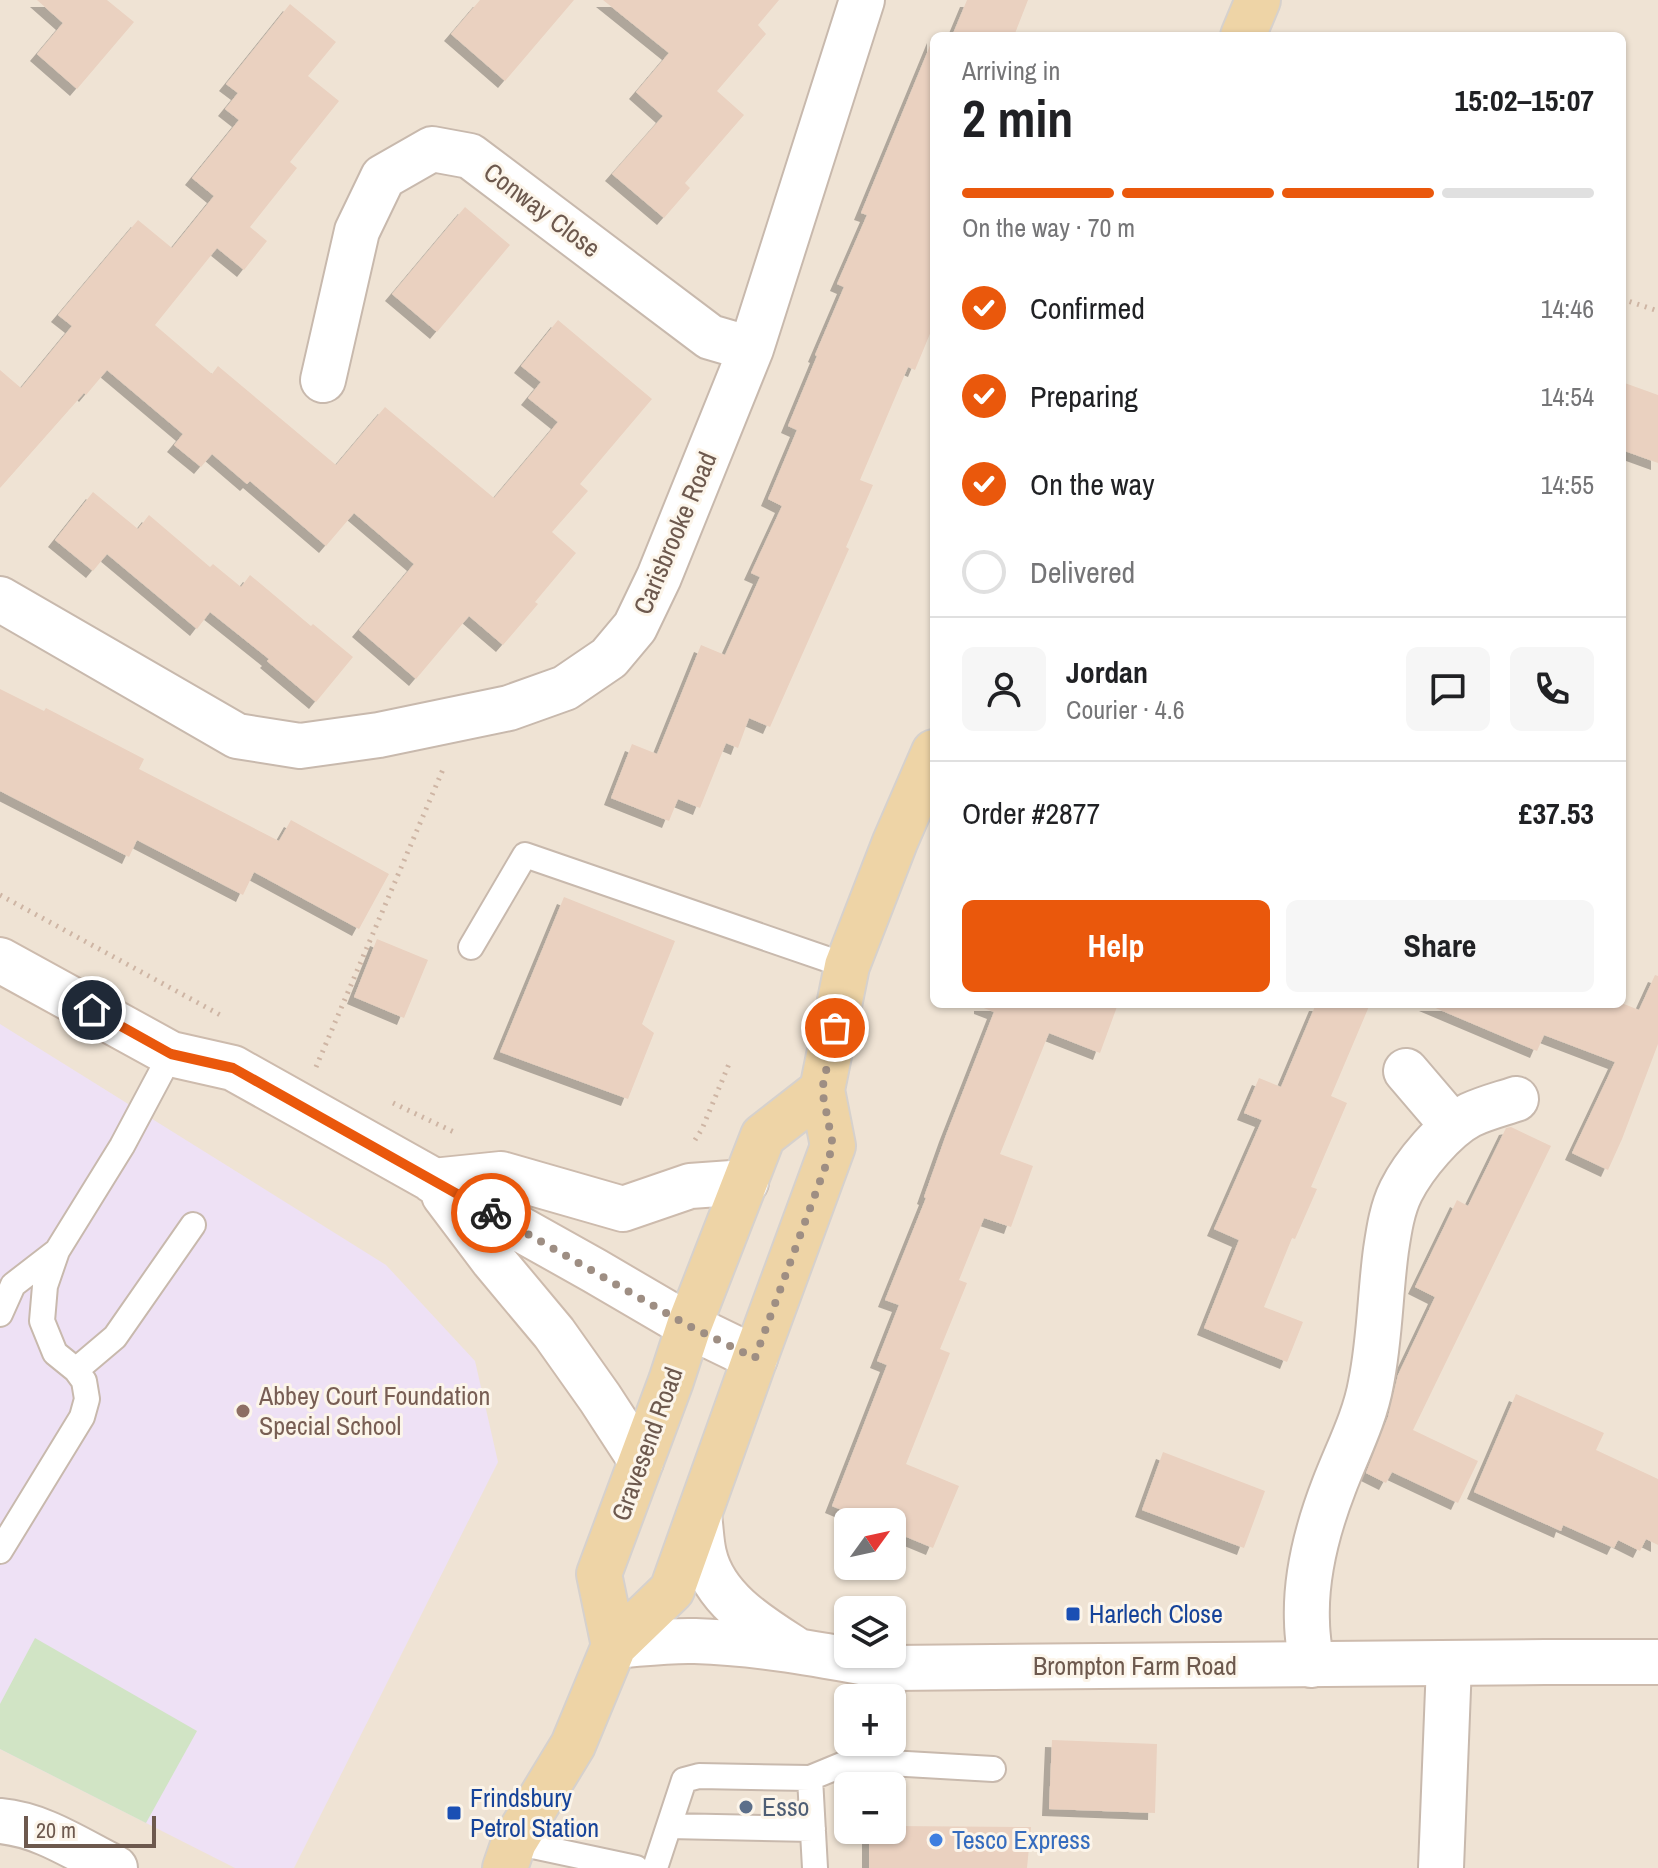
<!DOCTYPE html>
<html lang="en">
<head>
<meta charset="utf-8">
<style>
	body { margin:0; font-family:"Archivo Narrow",sans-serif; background:#f6f6f6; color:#202124; height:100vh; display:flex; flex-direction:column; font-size:30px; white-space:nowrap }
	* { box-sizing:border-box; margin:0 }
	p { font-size:26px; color:#757577 }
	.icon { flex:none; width:44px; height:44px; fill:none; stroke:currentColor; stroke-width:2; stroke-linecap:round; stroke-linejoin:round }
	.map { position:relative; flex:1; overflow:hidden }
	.sheet { position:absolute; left:930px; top:32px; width:696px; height:976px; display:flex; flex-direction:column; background:#fff; border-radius:12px; box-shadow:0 2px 6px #0004 }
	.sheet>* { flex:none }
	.needle { width:52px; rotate:57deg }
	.fabs { position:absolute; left:834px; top:1508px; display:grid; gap:16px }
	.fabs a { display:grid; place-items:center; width:72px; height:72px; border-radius:12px; background:#fff; box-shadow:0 2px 6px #0004; font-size:40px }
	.scale { position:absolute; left:24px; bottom:20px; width:132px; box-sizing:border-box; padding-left:8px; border:4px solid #6d594e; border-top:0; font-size:22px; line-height:28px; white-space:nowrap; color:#6d594e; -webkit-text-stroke:6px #fcf5ea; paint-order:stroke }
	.pin { position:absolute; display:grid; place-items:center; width:68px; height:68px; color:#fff; margin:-34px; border:4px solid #fff; border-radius:50%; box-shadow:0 2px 8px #0007 }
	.courier { position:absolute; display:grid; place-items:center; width:80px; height:80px; margin:-40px; border:6px solid #ea580c; border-radius:50%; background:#fff; color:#222; box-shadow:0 2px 10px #0007 }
	.head em { font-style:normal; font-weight:800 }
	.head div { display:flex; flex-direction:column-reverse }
	.head { display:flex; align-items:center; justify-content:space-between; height:136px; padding:0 32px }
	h1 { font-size:52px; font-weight:800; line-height:60px }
	.bar { display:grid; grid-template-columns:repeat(4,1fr); gap:12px 8px; align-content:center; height:96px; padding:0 32px }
	.bar i { height:10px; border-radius:6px; background:#e0e0e0 }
	.bar .active { background:#ea580c }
	.bar p { grid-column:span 4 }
	.line { display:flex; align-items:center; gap:20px; padding:0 32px; border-top:2px solid #e0e0e0 }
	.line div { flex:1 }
	.round { display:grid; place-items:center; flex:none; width:84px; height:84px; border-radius:12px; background:#f6f6f6 }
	ol { padding:0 32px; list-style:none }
	li { display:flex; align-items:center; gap:24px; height:88px }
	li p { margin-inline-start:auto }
	li .icon { padding:8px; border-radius:50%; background:#ea580c; color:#fff; stroke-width:4 }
	li:last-child { color:#757577 }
	li i { width:44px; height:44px; border:4px solid #e0e0e0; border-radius:50% }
	.action { display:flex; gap:16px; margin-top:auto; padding:16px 32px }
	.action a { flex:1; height:92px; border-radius:12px; background:#ea580c; color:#fff; font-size:32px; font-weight:800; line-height:92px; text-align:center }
	.action a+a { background:#f6f6f6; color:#202124 }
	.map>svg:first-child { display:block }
	.residential { fill:#efe3d4; fill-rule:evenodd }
	.education { fill:#eee1f5 }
	.green { fill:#d1e4c5 }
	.building { fill:#ead1c0; filter:url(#shadow) }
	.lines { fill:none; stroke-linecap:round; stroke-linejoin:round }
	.service-casing { stroke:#c8b9ad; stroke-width:28 }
	.minor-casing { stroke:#c8b9ad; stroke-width:48 }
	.secondary-casing { stroke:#cdbbad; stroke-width:48 }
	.primary-casing { stroke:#d6d1cd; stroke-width:48 }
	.path { stroke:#ceb5a4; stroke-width:5; stroke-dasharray:2 6; stroke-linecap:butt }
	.service { stroke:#fff; stroke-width:24 }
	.minor { stroke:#fff; stroke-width:44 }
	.secondary { stroke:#fff; stroke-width:44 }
	.primary { stroke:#eed4a6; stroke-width:44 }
	.done { stroke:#9e8e83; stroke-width:8; stroke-dasharray:0 14.4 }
	.route { stroke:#ea580c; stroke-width:10 }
	.education-dot { fill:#8d6e63; stroke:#fcf5ea; stroke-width:3 }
	.transit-dot { fill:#1a4fb4; stroke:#fcf5ea; stroke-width:3 }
	.service-dot { fill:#5c6f8a; stroke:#fcf5ea; stroke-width:3 }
	.shop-dot { fill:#3f7fe0; stroke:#fcf5ea; stroke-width:3 }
	.labels { text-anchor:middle; stroke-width:6; stroke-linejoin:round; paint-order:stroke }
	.street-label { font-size:26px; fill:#6d594e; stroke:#fcf5ea }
	.education-label { font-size:26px; fill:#785e54; stroke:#fcf5ea; text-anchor:start }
	.transit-label { font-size:26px; fill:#164399; stroke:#fcf5ea; text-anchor:start }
	.service-label { font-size:26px; fill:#4e5e75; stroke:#fcf5ea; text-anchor:start }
	.shop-label { font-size:26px; fill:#366cbe; stroke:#fcf5ea; text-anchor:start }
</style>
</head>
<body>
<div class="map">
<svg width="1658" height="1868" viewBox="0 0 1658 1868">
	<defs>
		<filter id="shadow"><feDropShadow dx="-7" dy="7" stdDeviation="0" flood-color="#0004"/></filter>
	</defs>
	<rect width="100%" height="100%" fill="#f9f1e5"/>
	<path class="residential" d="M 0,0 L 1658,0 L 1658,1868 L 0,1868 ZM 934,36 L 1622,36 L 1622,1004 L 934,1004 ZM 848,1522 L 892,1522 L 892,1566 L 848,1566 ZM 848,1610 L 892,1610 L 892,1654 L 848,1654 ZM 848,1698 L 892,1698 L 892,1742 L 848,1742 ZM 848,1786 L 892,1786 L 892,1830 L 848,1830 Z"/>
	<path class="education" d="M 0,1024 L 386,1265 L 475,1361 L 498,1462 L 294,1868 L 235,1868 L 0,1749 Z"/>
	<path class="green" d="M 35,1638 L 197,1731 L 146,1823 L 0,1749 L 0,1704 Z"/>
	<path class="building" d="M 37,0 L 107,0 L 134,22 L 77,89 L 37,54 L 63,23 Z
		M 480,0 L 574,0 L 505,81 L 451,34 Z
		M 603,0 L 779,0 L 758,25 L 766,34 L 717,91 L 744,115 L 685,183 L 690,188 L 664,218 L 612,174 L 663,116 L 636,92 L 669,53 Z
		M 967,0 L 1028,0 L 1014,36 L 952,36 Z
		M 290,4 L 336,42 L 308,76 L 339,101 L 290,162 L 297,168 L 250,227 L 267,241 L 244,270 L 217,248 L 155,325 L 212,374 L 218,366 L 336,465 L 385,407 L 494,498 L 558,422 L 528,398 L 541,382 L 521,366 L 558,320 L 652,399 L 580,484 L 588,491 L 552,532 L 576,553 L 535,602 L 538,604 L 503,645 L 469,616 L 416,679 L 359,630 L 414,564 L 354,513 L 326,546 L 250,481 L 247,484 L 212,454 L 201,467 L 174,445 L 183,434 L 107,370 L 86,395 L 84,393 L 0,488 L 0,370 L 21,388 L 72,326 L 58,315 L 138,220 L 172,248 L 214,196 L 192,178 L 239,120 L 225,109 L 238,93 L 226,84 Z
		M 934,36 L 934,324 L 915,370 L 908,367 L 860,480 L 873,485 L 846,547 L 849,549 L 770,727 L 749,718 L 738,748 L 726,743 L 700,808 L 678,799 L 669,821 L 611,798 L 632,744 L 657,754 L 701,645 L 725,655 L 760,577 L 751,573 L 782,506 L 768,499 L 797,430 L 788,426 L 817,356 L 815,355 L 844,287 L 837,284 L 867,215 L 861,213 Z
		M 465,207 L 510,245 L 437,332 L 392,294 Z
		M 1622,382 L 1658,395 L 1658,463 L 1622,450 Z
		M 93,492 L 138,529 L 149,515 L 210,567 L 213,564 L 241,587 L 250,575 L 311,626 L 313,624 L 353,657 L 316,702 L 267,661 L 269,659 L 210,612 L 197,629 L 107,554 L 93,571 L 55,540 Z
		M 0,689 L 44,711 L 46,708 L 144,759 L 139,769 L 279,841 L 291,820 L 389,874 L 359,929 L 254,872 L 243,895 L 137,840 L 129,857 L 0,791 Z
		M 564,897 L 675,941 L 642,1024 L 654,1033 L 628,1099 L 500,1052 Z
		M 377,939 L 428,960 L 404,1018 L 354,997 Z
		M 1655,975 L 1658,976 L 1658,1044 L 1622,1139 L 1608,1170 L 1572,1153 L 1615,1062 L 1544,1035 L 1537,1051 L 1426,1004 L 1624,1004 L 1639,1010 Z
		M 981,1004 L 1118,1004 L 1100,1053 L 1049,1033 L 1000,1154 L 1033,1166 L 1011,1227 L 984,1218 L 959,1280 L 967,1283 L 940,1349 L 950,1353 L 906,1464 L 959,1486 L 933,1548 L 892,1531 L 892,1522 L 870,1522 L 832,1506 L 887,1365 L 877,1361 L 899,1305 L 885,1300 L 926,1198 L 924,1197 L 946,1135 L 994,1012 L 981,1007 Z
		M 1316,1004 L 1370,1004 L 1331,1096 L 1347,1103 L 1311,1187 L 1317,1189 L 1295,1239 L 1292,1238 L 1264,1307 L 1303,1322 L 1287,1362 L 1204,1328 L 1239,1240 L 1214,1229 L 1262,1120 L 1244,1113 L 1259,1078 L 1281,1087 Z
		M 1511,1127 L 1551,1146 L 1413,1430 L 1478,1461 L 1458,1503 L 1392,1472 L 1386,1483 L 1366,1473 L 1388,1417 L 1398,1375 L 1435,1297 L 1415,1287 L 1457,1200 L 1468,1206 L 1506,1128 Z
		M 1516,1394 L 1604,1433 L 1596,1450 L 1658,1479 L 1658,1545 L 1646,1539 L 1640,1551 L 1618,1540 L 1614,1548 L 1563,1525 L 1561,1531 L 1474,1492 Z
		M 1163,1452 L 1265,1491 L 1244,1548 L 1142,1510 Z
		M 1052,1740 L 1157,1744 L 1155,1813 L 1049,1809 Z
		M 892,1826 L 1031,1827 L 1027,1868 L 869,1868 L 869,1830 L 892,1830 Z"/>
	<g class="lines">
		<g class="service-casing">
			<path id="service" d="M 471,947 L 525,855 L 847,966
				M 0,1314 L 13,1285 L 57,1251
				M 76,1370 L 115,1337 L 193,1225
				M 0,1551 L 82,1417 L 87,1399 L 84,1381 L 76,1370 L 55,1353 L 42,1321 L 45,1286 L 57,1251 L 122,1146 L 171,1054
				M 892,1698 L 893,1668
				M 889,1763 L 993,1769
				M 810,1778 L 815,1868
				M 669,1826 L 813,1829
				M 514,1842 L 636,1868
				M 655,1868 L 684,1780 L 699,1776 L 810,1778 L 844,1764 L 889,1763 L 890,1742"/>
		</g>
		<g class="minor-casing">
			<path id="minor" d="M 323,380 L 357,231 L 383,177 L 432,149 L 470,156 L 710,337 L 751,349
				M 0,599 L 237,736 L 300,746 L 379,735 L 509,708 L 565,688 L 609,658 L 635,627 L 659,577 L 751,349 L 862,0
				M 1406,1071 L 1453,1126
				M 1311,1665 C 1310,1651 1307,1636 1307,1622 C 1305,1575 1317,1530 1334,1486 C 1347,1452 1365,1418 1371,1383 C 1380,1339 1380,1294 1386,1250 C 1389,1230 1392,1209 1401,1191 C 1414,1165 1445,1128 1470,1115 C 1485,1108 1501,1104 1516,1099
				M 0,1821 C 43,1825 78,1850 115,1868
				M 1441,1868 L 1449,1664"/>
		</g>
		<g class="secondary-casing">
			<path id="secondary" d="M 0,960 L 171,1054 L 233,1068 L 595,1271 L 689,1326 L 755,1358
				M 433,1181 L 501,1174 L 623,1209 L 690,1186 L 746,1182
				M 444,1195 L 493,1260 L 554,1333 L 600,1398 L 641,1461
				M 699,1516 C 701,1528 701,1542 704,1554 C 714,1599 759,1626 795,1649
				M 614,1646 C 641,1644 668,1640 695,1641 C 762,1643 828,1656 893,1668 L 1545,1662 L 1658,1662"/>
		</g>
		<g class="primary-casing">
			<path id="primary" d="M 1243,36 L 1258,0
				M 614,1646 L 599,1574 L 671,1381 L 689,1326 L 763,1136 L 822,1090
				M 505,1868 L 514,1842 L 573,1745 L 614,1646 L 672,1590 L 755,1358 L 833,1146 L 822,1090 L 847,966 L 895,842 L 934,752"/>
		</g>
		<path class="path" d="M 1622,299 L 1658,311
			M 0,895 L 224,1017
			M 316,1067 L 444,767
			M 393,1103 L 456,1133
			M 695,1140 L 702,1129 L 729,1064"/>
		<use href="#service" class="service"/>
		<use href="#minor" class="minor"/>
		<use href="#secondary" class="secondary"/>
		<use href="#primary" class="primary"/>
	</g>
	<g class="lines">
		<path class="done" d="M 491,1213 L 689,1326 L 755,1358 L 833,1146 L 822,1090 L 835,1028"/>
		<path class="route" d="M 92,1010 L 171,1054 L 233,1068 L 491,1213"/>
	</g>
	<circle class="education-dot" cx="243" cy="1411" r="8"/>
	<g class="transit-dot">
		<rect x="1065" y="1606" width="16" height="16" rx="4"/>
		<rect x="446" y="1805" width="16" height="16" rx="4"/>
	</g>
	<circle class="service-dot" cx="746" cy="1807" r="8"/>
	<circle class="shop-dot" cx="936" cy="1840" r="8"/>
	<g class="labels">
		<g class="street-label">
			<text transform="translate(542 210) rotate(37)" y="9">Conway Close</text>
			<text transform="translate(675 533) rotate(-67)" y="9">Carisbrooke Road</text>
			<text transform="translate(647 1444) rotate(-70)" y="9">Gravesend Road</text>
			<text x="1135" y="1675">Brompton Farm Road</text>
		</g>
		<g class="education-label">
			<text x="259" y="1405">Abbey Court Foundation<tspan x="259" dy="30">Special School</tspan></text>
		</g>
		<g class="transit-label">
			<text x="1089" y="1623">Harlech Close</text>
			<text x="470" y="1807">Frindsbury<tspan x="470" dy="30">Petrol Station</tspan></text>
		</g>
		<g class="service-label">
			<text x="762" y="1816">Esso</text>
		</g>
		<g class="shop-label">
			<text x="952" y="1849">Tesco Express</text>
		</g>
	</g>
</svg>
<div class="fabs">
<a><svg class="needle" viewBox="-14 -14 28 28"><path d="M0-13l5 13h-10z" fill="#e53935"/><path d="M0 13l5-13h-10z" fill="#757577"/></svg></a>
<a><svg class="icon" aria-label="layers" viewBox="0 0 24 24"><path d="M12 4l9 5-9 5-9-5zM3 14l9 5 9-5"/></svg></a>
<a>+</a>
<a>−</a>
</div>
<div class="scale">20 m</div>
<div class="pin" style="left:835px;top:1028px;background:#ea580c"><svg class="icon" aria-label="bag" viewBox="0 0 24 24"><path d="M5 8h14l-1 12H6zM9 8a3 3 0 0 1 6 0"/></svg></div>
<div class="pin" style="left:92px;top:1010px;background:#1f2937"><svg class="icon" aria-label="home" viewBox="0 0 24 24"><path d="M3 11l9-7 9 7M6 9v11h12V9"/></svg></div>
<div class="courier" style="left:491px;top:1213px"><svg class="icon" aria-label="bike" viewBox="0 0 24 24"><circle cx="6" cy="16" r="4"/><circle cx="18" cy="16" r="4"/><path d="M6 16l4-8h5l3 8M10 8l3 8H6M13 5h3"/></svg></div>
<section class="sheet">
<div class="head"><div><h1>2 min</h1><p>Arriving in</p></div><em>15:02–15:07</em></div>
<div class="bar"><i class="active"></i><i class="active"></i><i class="active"></i><i></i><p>On the way · 70 m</p></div>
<ol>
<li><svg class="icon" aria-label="check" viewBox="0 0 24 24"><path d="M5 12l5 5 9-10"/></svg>Confirmed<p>14:46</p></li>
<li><svg class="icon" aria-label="check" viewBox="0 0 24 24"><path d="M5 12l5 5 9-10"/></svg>Preparing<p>14:54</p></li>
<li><svg class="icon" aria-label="check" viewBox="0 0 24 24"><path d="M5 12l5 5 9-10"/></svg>On the way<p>14:55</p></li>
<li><i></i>Delivered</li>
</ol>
<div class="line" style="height:144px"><a class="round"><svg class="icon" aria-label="person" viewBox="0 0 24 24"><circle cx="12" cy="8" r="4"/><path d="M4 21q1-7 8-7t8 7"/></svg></a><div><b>Jordan</b><p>Courier · 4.6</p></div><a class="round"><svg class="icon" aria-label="chat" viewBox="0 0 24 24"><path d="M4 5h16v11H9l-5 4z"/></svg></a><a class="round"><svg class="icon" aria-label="phone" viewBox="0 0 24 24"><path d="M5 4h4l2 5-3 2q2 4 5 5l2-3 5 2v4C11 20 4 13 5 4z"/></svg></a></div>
<div class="line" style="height:104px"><div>Order #2877</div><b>£37.53</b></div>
<div class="action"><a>Help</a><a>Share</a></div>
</section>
</div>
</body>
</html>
